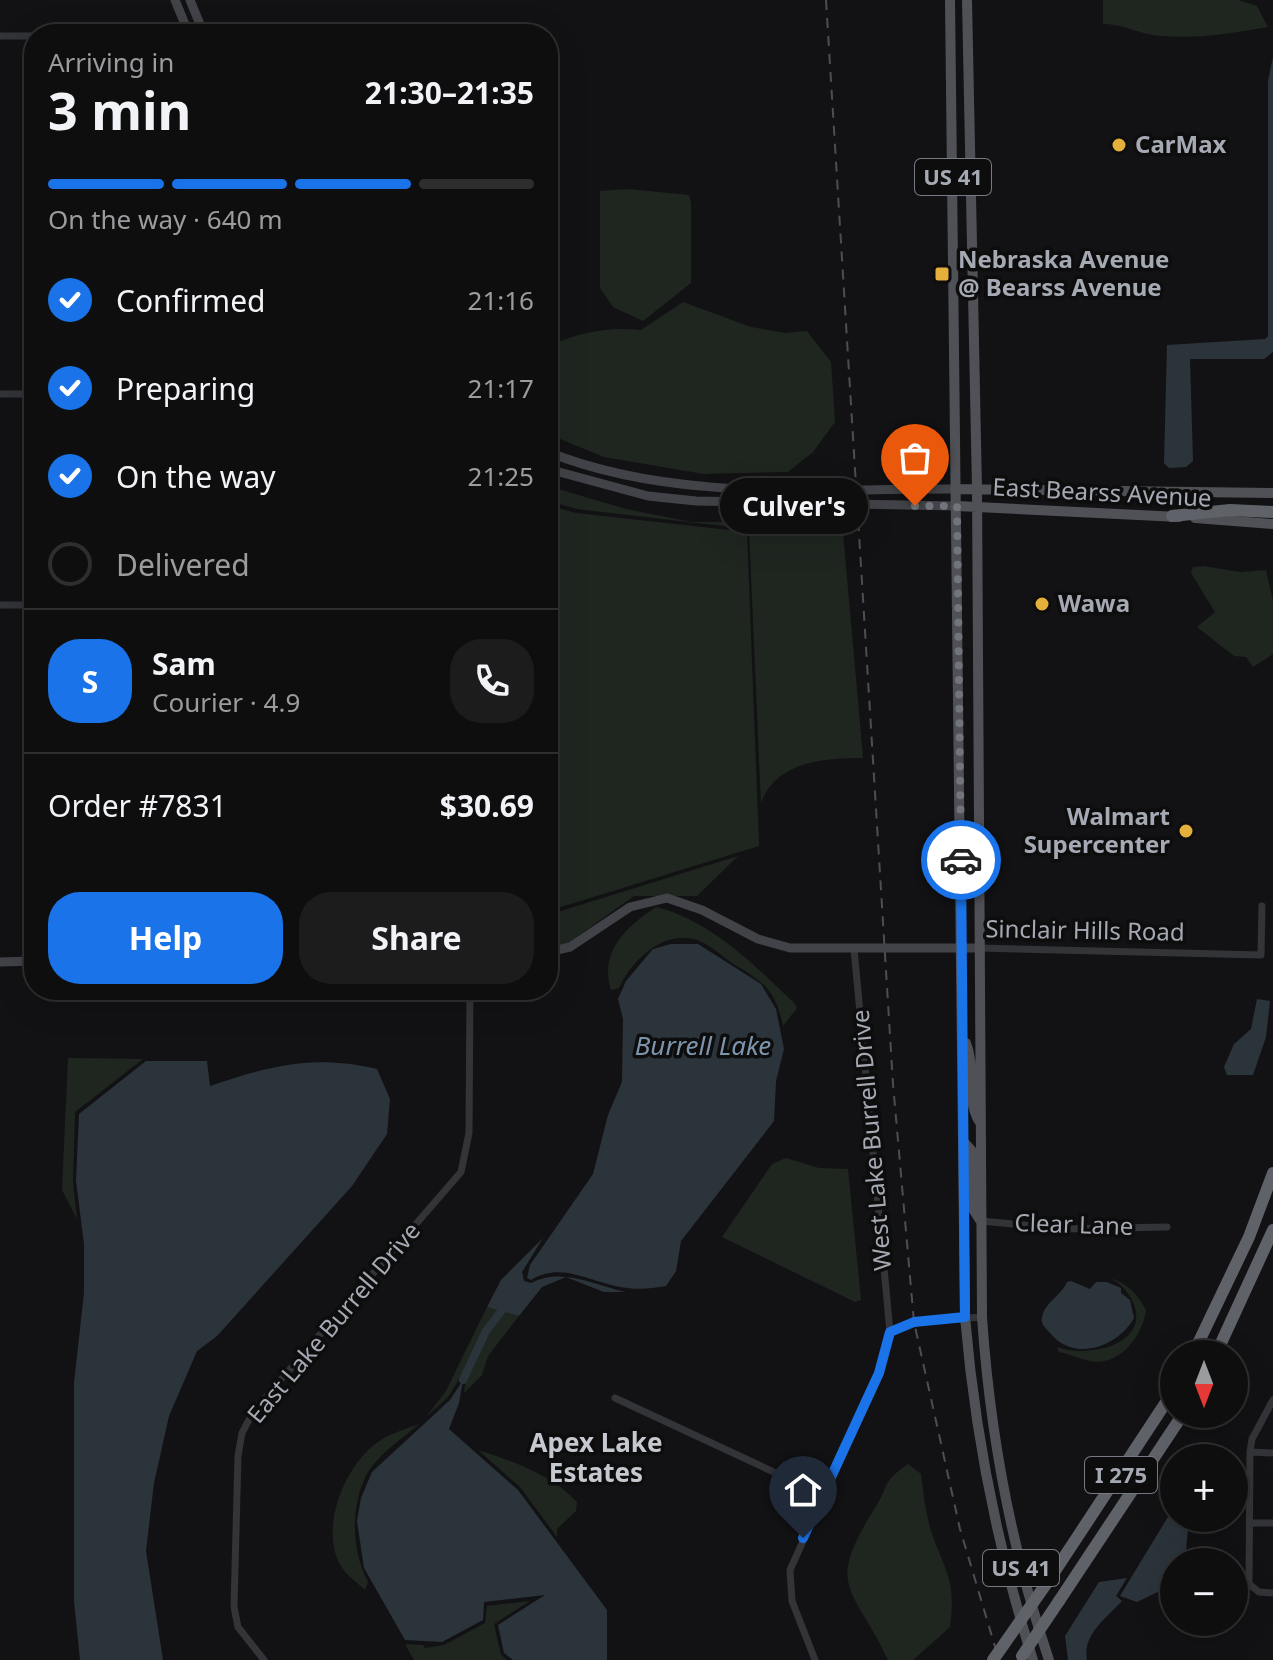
<!DOCTYPE html>
<html lang="en">
<head>
<meta charset="utf-8">
<style>
	body { margin:0; font-family:"Noto Sans",sans-serif; background:#1c1c1d; color:#f1f3f6; height:100vh; display:flex; flex-direction:column; font-size:30px; white-space:nowrap }
	* { box-sizing:border-box; margin:0 }
	p { font-size:26px; color:#9b9c9e }
	.icon { flex:none; width:44px; height:44px; fill:none; stroke:currentColor; stroke-width:2; stroke-linecap:round; stroke-linejoin:round }
	.map { position:relative; flex:1; overflow:hidden }
	.sheet { position:absolute; left:24px; top:24px; width:534px; height:976px; display:flex; flex-direction:column; background:#0e0e0f; border-radius:32px; box-shadow:0 8px 32px #0002,0 0 0 2px #2e2e2f }
	.sheet>* { flex:none }
	.needle { width:52px; rotate:180deg }
	.fabs { position:absolute; left:1160px; top:1340px; display:grid; gap:16px }
	.fabs a { display:grid; place-items:center; width:88px; height:88px; border-radius:50%; background:#0e0e0f; box-shadow:0 8px 32px #0002,0 0 0 2px #2e2e2f; font-size:40px }
	.pin { position:absolute; display:grid; place-items:center; width:68px; height:68px; color:#fff; margin:-82px -34px; border-radius:50% 50% 50% 0; rotate:-45deg; box-shadow:0 0 8px #0007 }
	.pin .icon { rotate:45deg }
	.courier { position:absolute; display:grid; place-items:center; width:80px; height:80px; margin:-40px; border:6px solid #1a73e8; border-radius:50%; background:#fff; color:#222; box-shadow:0 2px 10px #0007 }
	.bubble { position:absolute; height:56px; border-radius:28px; background:#0e0e0f; box-shadow:0 8px 32px #0002,0 0 0 2px #2e2e2f; font-size:26px; font-weight:700; line-height:56px; text-align:center }
	.overview em { font-style:normal; font-weight:700 }
	.overview div { display:flex; flex-direction:column-reverse }
	.overview { display:flex; align-items:center; justify-content:space-between; height:136px; padding:0 24px }
	h1 { font-size:52px; font-weight:700; line-height:60px }
	.bar { display:grid; grid-template-columns:repeat(4,1fr); gap:12px 8px; align-content:center; height:96px; padding:0 24px }
	.bar i { height:10px; border-radius:6px; background:#2e2e2f }
	.bar .selected { background:#1a73e8 }
	.bar p { grid-column:span 4 }
	.line { display:flex; align-items:center; gap:20px; padding:0 24px; border-top:2px solid #2e2e2f }
	.line div { flex:1 }
	.round { display:grid; place-items:center; flex:none; width:84px; height:84px; border-radius:32px; background:#1c1c1d }
	ol { padding:0 24px; list-style:none }
	li { display:flex; align-items:center; gap:24px; height:88px }
	li p { margin-inline-start:auto }
	li .icon { padding:8px; border-radius:50%; background:#1a73e8; color:#fff; stroke-width:4 }
	li:last-child { color:#9b9c9e }
	li i { width:44px; height:44px; border:4px solid #2e2e2f; border-radius:50% }
	.cta { display:flex; gap:16px; margin-top:auto; padding:16px 24px }
	.cta a { flex:1; height:92px; border-radius:32px; background:#1a73e8; color:#fff; font-size:32px; font-weight:700; line-height:92px; text-align:center }
	.cta a+a { background:#1c1c1d; color:#f1f3f6 }
	.map>svg:first-child { display:block }
	.green { fill:#1f2620 }
	.water { fill:#2c343b }
	.lines { fill:none; stroke-linecap:round; stroke-linejoin:round }
	.canal { stroke:#2c343b; stroke-width:8 }
	.street { stroke:#333438; stroke-width:7 }
	.secondary { stroke:#424348; stroke-width:9 }
	.primary { stroke:#505157; stroke-width:10 }
	.highway { stroke:#606269; stroke-width:12 }
	.rail { stroke:#4d4e53; stroke-width:2; stroke-dasharray:10 8; stroke-linecap:butt }
	.highway-bridge { stroke:#606269; stroke-width:12 }
	.done { stroke:#72747b; stroke-width:8; stroke-dasharray:0 14.4 }
	.route { stroke:#1a73e8; stroke-width:10 }
	.poi-dot { fill:#e4af3a; stroke:#0d0d0e; stroke-width:3 }
	.labels { text-anchor:middle; stroke-width:7; stroke-linejoin:round; paint-order:stroke }
	.shield { fill:#0d0d0e; stroke:#777a82; stroke-width:2 }
	.shield-label { font-size:22px; font-weight:bold; fill:#a5a9b3 }
	.poi-label { font-size:24px; font-weight:bold; fill:#a5a9b3; stroke:#0d0d0e; text-anchor:start }
	.street-label { font-size:24px; fill:#a5a9b3; stroke:#0d0d0e }
	.water-label { font-size:26px; font-style:italic; fill:#7d95ac; stroke:#0d0d0e }
	.neighbourhood-label { font-size:26px; font-weight:bold; fill:#c5c8cf; stroke:#0d0d0e }
</style>
</head>
<body>
<div class="map">
<svg width="1273" height="1660" viewBox="0 0 1273 1660">
	<rect width="100%" height="100%" fill="#121214"/>
	<path class="green" d="M 1103,0 L 1238,0 L 1257,6 L 1268,27 C 1234,33 1197,39 1163,36 C 1140,35 1125,24 1103,24 Z
		M 628,189 L 689,195 L 691,203 L 691,283 L 643,321 L 613,307 L 600,288 L 600,191 Z
		M 683,302 L 751,327 L 785,333 L 807,331 L 831,362 L 835,422 L 813,452 L 788,472 L 704,474 L 604,457 L 548,434 L 548,346 C 578,333 608,326 641,330 Z
		M 548,486 L 626,509 L 691,522 L 842,521 L 863,758 C 825,758 776,761 761,803 L 749,529 L 577,509 L 548,501 Z
		M 548,505 L 576,513 L 747,532 L 759,846 L 548,911 Z
		M 1204,566 L 1240,572 L 1266,570 L 1273,601 L 1273,654 L 1253,667 L 1246,657 L 1234,656 L 1197,627 L 1215,612 L 1191,573 L 1193,567 Z
		M 738,856 L 697,896 L 634,896 L 568,943 L 548,947 L 548,915 Z
		M 656,907 C 708,919 755,965 794,1003 L 797,1008 L 783,1026 C 775,988 763,982 732,963 C 722,956 712,947 702,942 C 667,926 632,959 619,988 L 611,990 C 599,952 626,927 656,907 Z
		M 68,1058 L 143,1059 L 75,1112 L 73,1181 L 77,1219 L 62,1190 Z
		M 786,1158 L 819,1168 L 848,1169 L 861,1300 L 855,1302 L 722,1237 L 772,1164 Z
		M 1109,1278 C 1127,1282 1138,1295 1146,1310 C 1143,1336 1119,1367 1090,1361 C 1079,1359 1070,1354 1059,1352 L 1057,1347 C 1094,1360 1161,1340 1127,1292 C 1121,1285 1119,1282 1109,1278 Z
		M 487,1307 L 519,1316 L 488,1356 L 482,1375 L 464,1393 L 466,1378 L 461,1376 L 448,1397 L 426,1417 L 446,1391 Z
		M 419,1424 C 403,1438 379,1454 368,1472 C 350,1504 351,1550 368,1582 L 365,1590 C 354,1580 342,1572 337,1558 C 323,1522 345,1468 374,1445 C 387,1434 403,1430 419,1424 Z
		M 478,1450 C 512,1461 552,1475 577,1502 L 576,1511 L 557,1529 L 557,1537 L 520,1487 Z
		M 908,1464 L 921,1474 C 923,1491 925,1508 929,1524 C 942,1569 957,1574 950,1627 L 913,1660 L 888,1660 C 853,1585 824,1589 875,1508 C 891,1483 880,1484 908,1464 Z
		M 530,1601 L 494,1624 L 501,1655 L 507,1660 L 414,1660 L 405,1644 L 423,1645 L 425,1648 L 444,1645 L 485,1623 L 487,1606 Z"/>
	<path class="water" d="M 1273,57 L 1273,352 L 1264,359 L 1190,359 L 1193,461 L 1186,467 L 1169,468 L 1164,463 L 1167,345 L 1265,339 L 1268,336 L 1268,81 Z
		M 671,944 L 698,944 L 761,984 L 776,1009 L 784,1049 L 776,1081 L 774,1121 L 681,1241 L 676,1271 L 666,1286 C 653,1288 641,1290 628,1288 C 593,1285 564,1260 531,1280 L 527,1278 L 530,1265 L 593,1174 L 608,1115 L 622,1082 L 623,1019 L 618,999 L 626,981 L 653,949 Z
		M 1257,999 L 1270,1001 L 1266,1037 L 1253,1075 L 1227,1075 L 1224,1067 L 1234,1044 L 1251,1029 Z
		M 146,1061 L 207,1061 L 210,1086 C 270,1066 313,1054 377,1069 L 390,1099 L 387,1134 L 352,1186 L 217,1336 L 197,1351 L 169,1416 L 154,1483 L 146,1551 L 163,1660 L 80,1660 L 74,1601 L 74,1383 L 84,1293 L 84,1244 L 76,1181 L 79,1114 Z
		M 543,1238 L 522,1272 L 524,1281 L 531,1283 C 561,1267 593,1284 625,1292 L 604,1292 L 566,1277 L 542,1287 L 519,1316 L 487,1307 L 501,1280 Z
		M 1071,1281 L 1090,1289 L 1096,1282 L 1107,1282 L 1121,1288 L 1121,1293 L 1130,1300 L 1134,1318 C 1117,1348 1073,1362 1050,1333 C 1046,1328 1040,1324 1042,1317 C 1045,1302 1061,1296 1067,1282 Z
		M 463,1380 L 459,1403 L 449,1429 L 518,1490 L 607,1610 L 607,1660 L 513,1660 L 504,1653 L 498,1625 L 545,1595 L 484,1602 L 483,1620 L 442,1642 L 405,1640 L 364,1568 L 357,1521 L 361,1498 L 372,1472 L 450,1400 Z
		M 1174,1507 L 1174,1518 L 1189,1518 L 1185,1562 L 1174,1562 L 1174,1577 L 1162,1590 L 1137,1602 L 1120,1596 Z
		M 1127,1578 L 1116,1596 L 1122,1601 C 1106,1618 1082,1635 1087,1660 L 1068,1660 L 1065,1636 L 1099,1582 Z"/>
	<g class="lines">
		<path class="canal" d="M 463,1380 L 486,1331 L 506,1305"/>
		<path class="street" d="M 0,36 L 34,36
			M 0,394 L 34,394
			M 0,605 L 34,605
			M 979,948 L 1261,955 L 1262,906
			M 854,949 L 890,1332
			M 981,1221 L 1064,1229 L 1167,1227
			M 615,1398 L 823,1495
			M 1273,1400 L 1252,1439 L 1250,1452 L 1249,1584 L 1259,1592 L 1273,1593
			M 1250,1452 L 1273,1453
			M 1249,1523 L 1273,1523
			M 264,1660 L 238,1627 L 234,1607 L 238,1456 L 242,1433 L 253,1412 L 461,1172 L 469,1133 L 470,990
			M 815,1660 L 792,1601 L 790,1570 L 879,1373 L 890,1332 L 914,1322 L 982,1317"/>
		<path class="secondary" d="M 175,0 L 189,34
			M 190,0 L 204,34
			M 548,452 C 676,503 822,488 957,489
			M 548,469 L 648,496 L 696,501 L 957,506
			M 548,952 L 570,947 L 630,907 L 667,898 L 702,910 L 758,939 L 790,948 L 979,948
			M 0,962 L 34,961"/>
		<path class="primary" d="M 950,0 L 965,1317 C 975,1436 997,1547 1033,1660
			M 967,0 L 977,489 L 982,1317 C 990,1435 1011,1548 1049,1660
			M 957,489 L 1273,493
			M 957,506 L 1179,517
			M 1195,518 L 1273,524
			M 966,1043 C 976,1068 965,1097 979,1121
			M 964,1142 L 972,1151 L 973,1209 L 980,1220"/>
		<path class="highway" d="M 1172,516 L 1230,510 L 1273,512
			M 1193,1354 L 1249,1237 L 1273,1173
			M 1216,1354 L 1273,1230
			M 1051,1577 L 1174,1390
			M 1059,1601 L 1183,1414"/>
		<path class="rail" d="M 826,0 L 893,1084 L 914,1322 L 960,1529 L 999,1660"/>
		<path class="highway-bridge" d="M 1022,1656 L 1059,1601
			M 993,1660 L 1051,1577"/>
	</g>
	<g class="lines">
		<path class="done" d="M 915,506 L 957,506 L 961,860"/>
		<path class="route" d="M 803,1538 L 879,1373 L 890,1332 L 914,1322 L 965,1317 L 961,860"/>
	</g>
	<g class="poi-dot">
		<circle cx="1119" cy="145" r="8"/>
		<rect x="934" y="266" width="16" height="16" rx="4"/>
		<circle cx="1042" cy="604" r="8"/>
		<circle cx="1186" cy="831" r="8"/>
	</g>
	<g class="labels">
		<g class="shield">
			<rect x="915" y="159" width="76" height="36" rx="6"/>
			<rect x="1085" y="1457" width="72" height="36" rx="6"/>
			<rect x="983" y="1550" width="76" height="36" rx="6"/>
		</g>
		<g class="shield-label">
			<text x="953" y="185">US 41</text>
			<text x="1121" y="1483">I 275</text>
			<text x="1021" y="1576">US 41</text>
		</g>
		<g class="poi-label">
			<text x="1135" y="153">CarMax</text>
			<text x="958" y="268">Nebraska Avenue<tspan x="958" dy="28">@ Bearss Avenue</tspan></text>
			<text x="1058" y="612">Wawa</text>
			<text x="1170" y="825" text-anchor="end">Walmart<tspan x="1170" dy="28">Supercenter</tspan></text>
		</g>
		<g class="street-label">
			<text transform="translate(1102 493) rotate(3)" y="8">East Bearss Avenue</text>
			<text transform="translate(1085 931) rotate(1)" y="8">Sinclair Hills Road</text>
			<text transform="translate(872 1140) rotate(-95)" y="8">West Lake Burrell Drive</text>
			<text transform="translate(1074 1225) rotate(2)" y="8">Clear Lane</text>
			<text transform="translate(334 1323) rotate(-50)" y="8">East Lake Burrell Drive</text>
		</g>
		<g class="water-label">
			<text x="703" y="1055">Burrell Lake</text>
		</g>
		<g class="neighbourhood-label">
			<text x="596" y="1452">Apex Lake<tspan x="596" dy="30">Estates</tspan></text>
		</g>
	</g>
</svg>
<div class="fabs">
<a><svg class="needle" viewBox="-14 -14 28 28"><path d="M0-13l5 13h-10z" fill="#e53935"/><path d="M0 13l5-13h-10z" fill="#9b9c9e"/></svg></a>
<a>+</a>
<a>−</a>
</div>
<div class="pin" style="left:915px;top:506px;background:#ea580c"><svg class="icon" aria-label="bag" viewBox="0 0 24 24"><path d="M5 8h14l-1 12H6zM9 8a3 3 0 0 1 6 0"/></svg></div>
<div class="pin" style="left:803px;top:1538px;background:#1f2937"><svg class="icon" aria-label="home" viewBox="0 0 24 24"><path d="M3 11l9-7 9 7M6 9v11h12V9"/></svg></div>
<div class="courier" style="left:961px;top:860px"><svg class="icon" aria-label="car" viewBox="0 0 24 24"><path d="M5 17H2v-5l4-1 3-4h7l3 4 3 1v5h-3M9 17h6M6 11h13"/><circle cx="7" cy="17" r="2"/><circle cx="17" cy="17" r="2"/></svg></div>
<div class="bubble" style="left:720px;top:478px;width:148px">Culver's</div>
<section class="sheet">
<div class="overview"><div><h1>3 min</h1><p>Arriving in</p></div><em>21:30–21:35</em></div>
<div class="bar"><i class="selected"></i><i class="selected"></i><i class="selected"></i><i></i><p>On the way · 640 m</p></div>
<ol>
<li><svg class="icon" aria-label="check" viewBox="0 0 24 24"><path d="M5 12l5 5 9-10"/></svg>Confirmed<p>21:16</p></li>
<li><svg class="icon" aria-label="check" viewBox="0 0 24 24"><path d="M5 12l5 5 9-10"/></svg>Preparing<p>21:17</p></li>
<li><svg class="icon" aria-label="check" viewBox="0 0 24 24"><path d="M5 12l5 5 9-10"/></svg>On the way<p>21:25</p></li>
<li><i></i>Delivered</li>
</ol>
<div class="line" style="height:144px"><b class="round" style="background:#1a73e8;color:#fff">S</b><div><b>Sam</b><p>Courier · 4.9</p></div><a class="round"><svg class="icon" aria-label="phone" viewBox="0 0 24 24"><path d="M5 4h4l2 5-3 2q2 4 5 5l2-3 5 2v4C11 20 4 13 5 4z"/></svg></a></div>
<div class="line" style="height:104px"><div>Order #7831</div><b>$30.69</b></div>
<div class="cta"><a>Help</a><a>Share</a></div>
</section>
</div>
</body>
</html>
